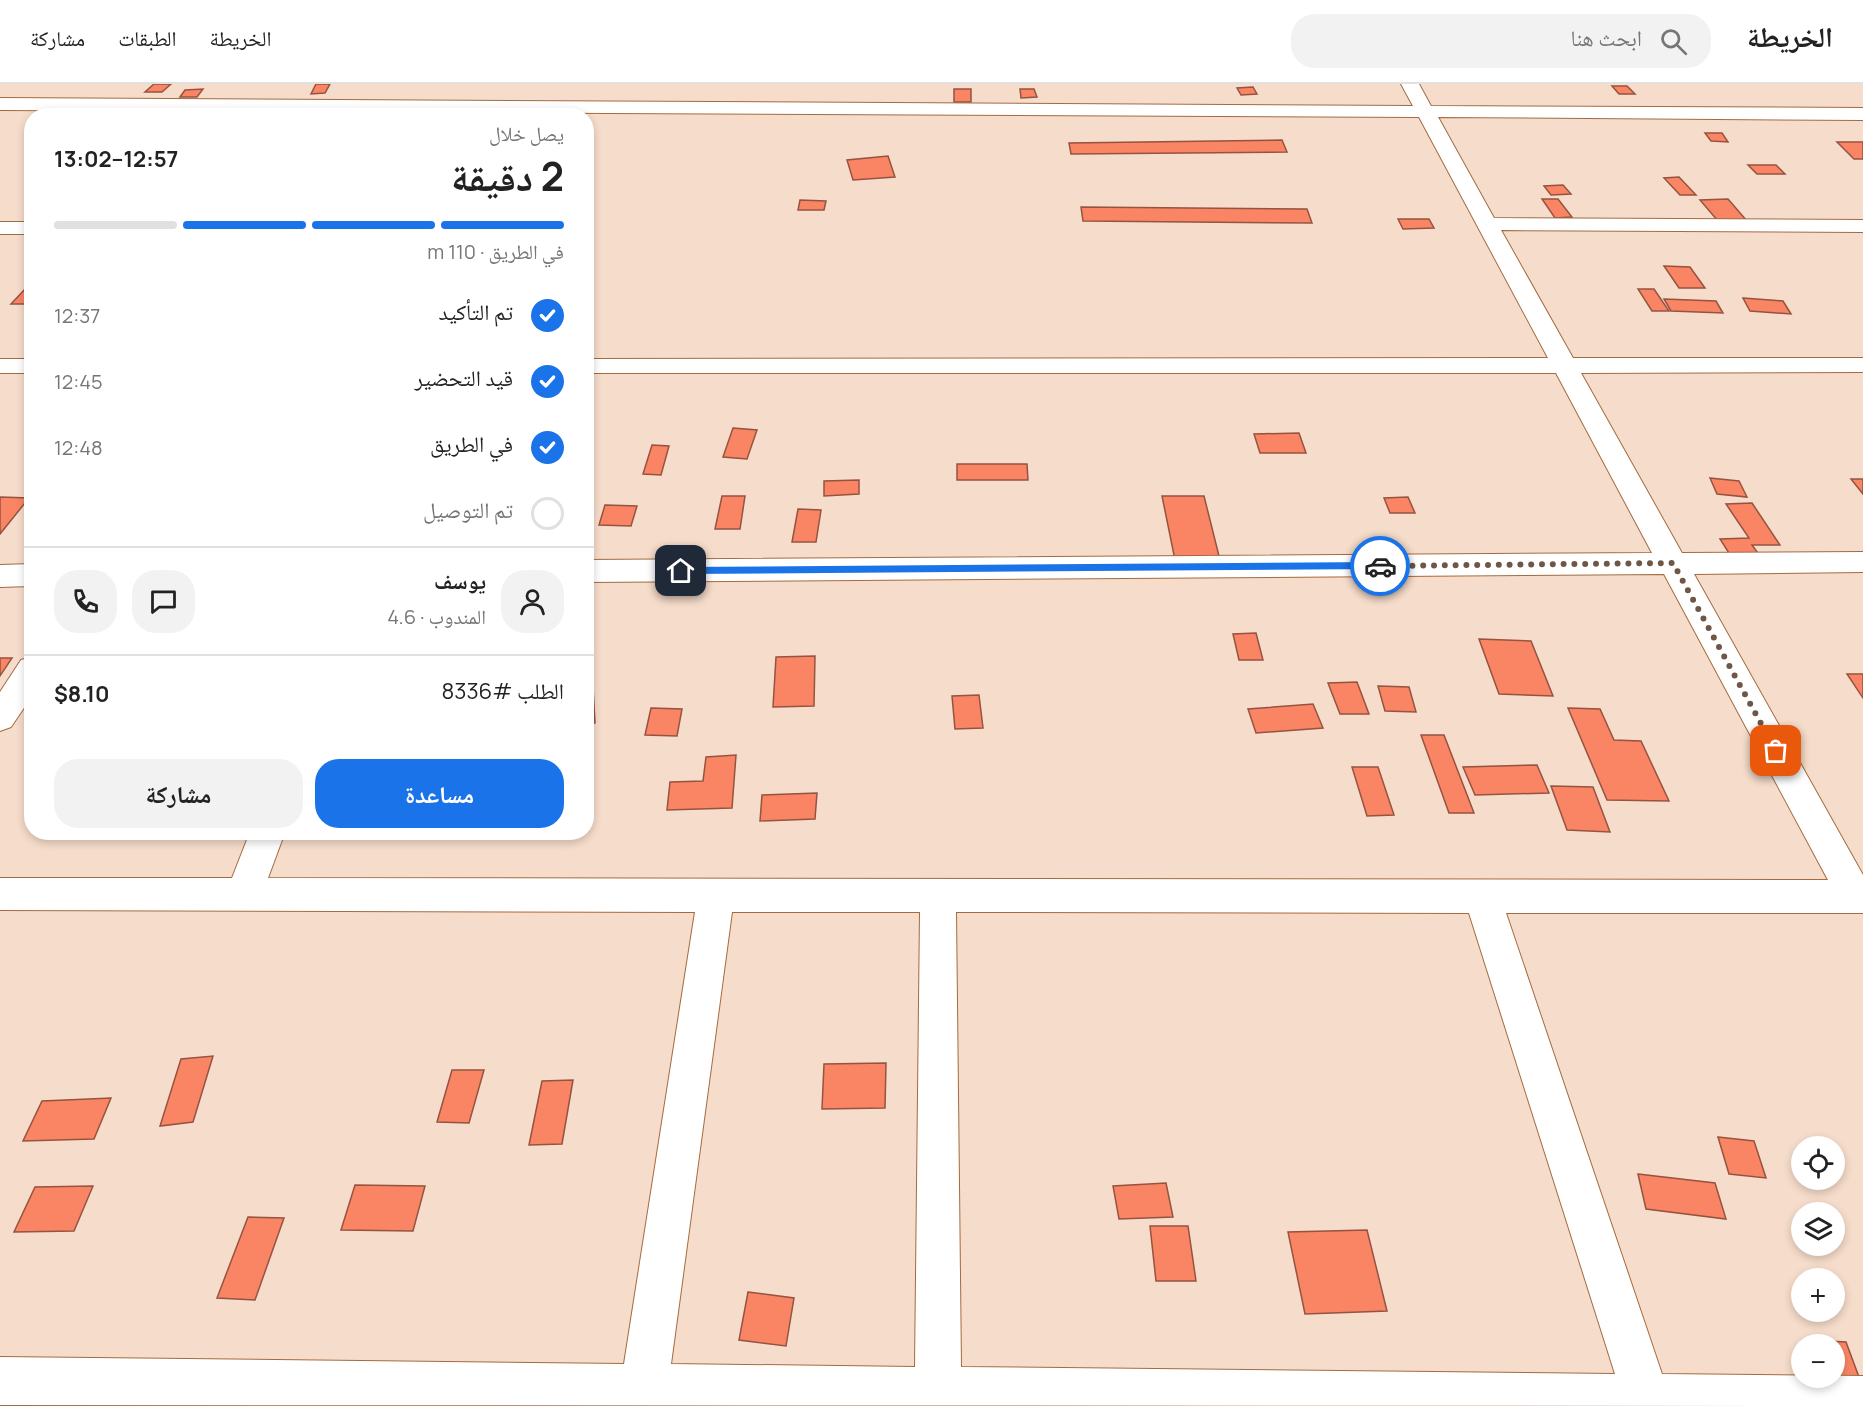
<!DOCTYPE html>
<html lang="ar">
<head>
<meta charset="utf-8">
<style>
	body { margin:0; font-family:Manrope,"Noto Naskh Arabic",sans-serif; background:#f2f2f2; color:#222; direction:rtl; height:100vh; display:flex; flex-direction:column; font-size:22px; white-space:nowrap }
	* { box-sizing:border-box; margin:0 }
	p { font-size:20px; color:#767676 }
	.icon { flex:none; width:33px; height:33px; fill:none; stroke:currentColor; stroke-width:2; stroke-linecap:round; stroke-linejoin:round }
	.map { position:relative; flex:1; overflow:hidden; direction:ltr }
	.drawer { position:absolute; left:24px; top:24px; width:570px; height:732px; display:flex; flex-direction:column; background:#fff; border-radius:24px; box-shadow:0 3px 9px #0003; direction:rtl }
	.drawer>* { flex:none }
	.buttons { position:absolute; left:1791px; top:1052px; display:grid; gap:12px }
	.buttons a { display:grid; place-items:center; width:54px; height:54px; border-radius:50%; background:#fff; box-shadow:0 3px 9px #0003; font-size:30px }
	.pin { position:absolute; display:grid; place-items:center; width:51px; height:51px; color:#fff; margin:-26px; border-radius:12px; box-shadow:0 3px 9px #0006 }
	.courier { position:absolute; display:grid; place-items:center; width:60px; height:60px; margin:-30px; border:4px solid #1a73e8; border-radius:50%; background:#fff; color:#222; box-shadow:0 2px 8px #0007 }
	.headline em { font-style:normal; font-weight:700 }
	.headline div { display:flex; flex-direction:column-reverse }
	.headline { display:flex; align-items:center; justify-content:space-between; height:102px; padding:0 30px }
	h1 { font-size:39px; font-weight:700; line-height:45px }
	.bar { display:grid; grid-template-columns:repeat(4,1fr); gap:9px 6px; align-content:center; height:72px; padding:0 30px }
	.bar i { height:8px; border-radius:4px; background:#e0e0e0 }
	.bar .on { background:#1a73e8 }
	.bar p { grid-column:span 4 }
	.line { display:flex; align-items:center; gap:15px; padding:0 30px; border-top:2px solid #e0e0e0 }
	.line div { flex:1 }
	.round { display:grid; place-items:center; flex:none; width:63px; height:63px; border-radius:24px; background:#f2f2f2 }
	ol { padding:0 30px; list-style:none }
	li { display:flex; align-items:center; gap:18px; height:66px }
	li p { margin-inline-start:auto }
	li .icon { padding:6px; border-radius:50%; background:#1a73e8; color:#fff; stroke-width:4 }
	li:last-child { color:#767676 }
	li i { width:33px; height:33px; border:3px solid #e0e0e0; border-radius:50% }
	.primary-button { display:flex; gap:12px; margin-top:auto; padding:12px 30px }
	.primary-button a { flex:1; height:69px; border-radius:24px; background:#1a73e8; color:#fff; font-size:24px; font-weight:700; line-height:69px; text-align:center }
	.primary-button a+a { background:#f2f2f2; color:#222 }
	header { display:flex; align-items:center; gap:36px; box-sizing:border-box; height:84px; padding:0 30px; background:#fff; border-bottom:2px solid #e0e0e0 }
	header strong { font-size:28px }
	nav { display:flex; gap:33px; margin-inline-start:auto; font-size:21px }
	.search { width:420px; height:54px; background:#f2f2f2; display:flex; align-items:center; gap:15px; box-sizing:border-box; padding:0 21px; border-radius:24px; color:#767676; font-size:22px }
	.map>svg:first-child { display:block }
	.building { fill:#fa8564; stroke:#965340; stroke-width:1.5 }
	.lines { fill:none; stroke-linecap:round; stroke-linejoin:round }
	.minor-casing { stroke:#a46b3f; stroke-width:2 }
	.minor { fill:#fff; fill-rule:evenodd }
	.route { fill:#1a73e8 }
	.done { stroke:#6f5747; stroke-width:6; stroke-dasharray:0 10.8 }
</style>
</head>
<body>
<header>
<strong>الخريطة</strong>
<div class="search"><svg class="icon" aria-label="search" viewBox="0 0 24 24"><circle cx="10" cy="10" r="6"/><path d="M15 15l6 6"/></svg>ابحث هنا</div>
<nav><a>الخريطة</a><a>الطبقات</a><a>مشاركة</a></nav>
</header>
<div class="map">
<svg width="1863" height="1322" viewBox="0 0 1863 1322">
	<rect width="100%" height="100%" fill="#f6dcca"/>
	<path class="building" d="M 154,0 L 171,0 L 162,8 L 145,8 Z
		M 316,0 L 330,0 L 325,9 L 311,10 Z
		M 1612,2 L 1627,2 L 1635,10 L 1619,10 Z
		M 1253,3 L 1257,10 L 1241,11 L 1237,4 Z
		M 203,5 L 197,13 L 180,13 L 185,6 Z
		M 954,5 L 971,5 L 971,18 L 954,18 Z
		M 1020,5 L 1034,5 L 1037,13 L 1021,14 Z
		M 1705,49 L 1722,49 L 1728,58 L 1711,57 Z
		M 1282,56 L 1287,68 L 1071,70 L 1069,59 Z
		M 1837,58 L 1863,58 L 1863,75 L 1854,75 Z
		M 888,72 L 895,93 L 853,96 L 847,76 Z
		M 1748,81 L 1776,81 L 1785,90 L 1757,90 Z
		M 1679,93 L 1696,111 L 1680,111 L 1664,94 Z
		M 1563,101 L 1571,110 L 1551,111 L 1544,102 Z
		M 1542,115 L 1558,115 L 1572,133 L 1555,134 Z
		M 1728,115 L 1747,137 L 1718,137 L 1700,116 Z
		M 800,116 L 826,117 L 824,126 L 798,126 Z
		M 1081,123 L 1307,125 L 1312,139 L 1083,137 Z
		M 1398,135 L 1429,135 L 1434,144 L 1403,145 Z
		M 1664,182 L 1690,183 L 1705,204 L 1679,204 Z
		M 26,204 L 32,204 L 32,220 L 11,220 Z
		M 1638,205 L 1654,205 L 1669,227 L 1652,227 Z
		M 1743,214 L 1783,217 L 1791,230 L 1750,227 Z
		M 1664,215 L 1716,217 L 1723,229 L 1671,227 Z
		M 733,344 L 757,346 L 747,375 L 723,373 Z
		M 1299,349 L 1306,369 L 1260,369 L 1254,350 Z
		M 652,361 L 669,362 L 661,391 L 643,390 Z
		M 957,380 L 1027,380 L 1028,396 L 957,396 Z
		M 1710,394 L 1739,397 L 1747,413 L 1717,410 Z
		M 1851,395 L 1863,395 L 1863,410 Z
		M 859,396 L 859,410 L 824,412 L 824,397 Z
		M 722,412 L 745,412 L 740,445 L 715,445 Z
		M 1162,412 L 1204,412 L 1220,476 L 1175,476 Z
		M 0,413 L 29,414 L 0,450 Z
		M 1408,413 L 1415,429 L 1390,429 L 1384,414 Z
		M 1752,419 L 1780,461 L 1752,461 L 1763,476 L 1734,477 L 1720,455 L 1749,454 L 1726,420 Z
		M 605,421 L 637,422 L 631,442 L 599,441 Z
		M 798,425 L 821,426 L 816,458 L 792,458 Z
		M 1256,549 L 1263,576 L 1239,576 L 1233,550 Z
		M 1479,555 L 1531,557 L 1553,612 L 1499,610 Z
		M 815,572 L 814,622 L 773,623 L 776,573 Z
		M 0,574 L 12,574 L 0,592 Z
		M 1847,590 L 1863,590 L 1863,614 Z
		M 1357,598 L 1369,630 L 1340,630 L 1328,599 Z
		M 1378,602 L 1409,603 L 1416,628 L 1385,627 Z
		M 593,603 L 595,639 L 586,641 L 586,605 Z
		M 979,611 L 983,644 L 955,645 L 952,612 Z
		M 1313,620 L 1323,644 L 1256,649 L 1248,625 Z
		M 651,624 L 682,625 L 677,652 L 645,651 Z
		M 1568,624 L 1600,625 L 1614,656 L 1641,657 L 1669,717 L 1607,716 Z
		M 1421,651 L 1444,651 L 1474,729 L 1449,729 Z
		M 736,671 L 732,724 L 667,726 L 670,698 L 703,697 L 706,673 Z
		M 1537,681 L 1549,709 L 1475,711 L 1463,683 Z
		M 1352,683 L 1378,683 L 1394,731 L 1367,732 Z
		M 1551,702 L 1593,703 L 1610,748 L 1567,746 Z
		M 817,709 L 815,735 L 760,737 L 762,711 Z
		M 213,972 L 193,1038 L 160,1042 L 181,975 Z
		M 886,979 L 885,1024 L 822,1025 L 824,980 Z
		M 452,986 L 484,986 L 469,1039 L 437,1038 Z
		M 573,996 L 562,1060 L 529,1061 L 542,997 Z
		M 111,1014 L 94,1055 L 23,1057 L 42,1017 Z
		M 1718,1053 L 1754,1057 L 1766,1094 L 1729,1090 Z
		M 1638,1090 L 1715,1099 L 1726,1135 L 1646,1125 Z
		M 1166,1099 L 1173,1133 L 1119,1135 L 1113,1102 Z
		M 355,1101 L 425,1102 L 413,1147 L 341,1146 Z
		M 93,1102 L 74,1147 L 14,1148 L 35,1103 Z
		M 248,1133 L 284,1134 L 255,1216 L 217,1214 Z
		M 1150,1142 L 1188,1142 L 1196,1197 L 1156,1197 Z
		M 1367,1146 L 1387,1227 L 1305,1230 L 1288,1148 Z
		M 748,1208 L 794,1214 L 786,1262 L 739,1256 Z
		M 1806,1256 L 1846,1258 L 1863,1304 L 1863,1316 L 1834,1293 L 1834,1260 L 1807,1260 Z"/>
	<g class="lines">
		<g class="minor-casing">
			<path id="minor" d="M 1401,0 L 1419,0 L 1431,22 L 1863,24 L 1863,36 L 1438,33 L 1494,134 L 1863,136 L 1863,148 L 1501,146 L 1573,274 L 1863,274 L 1863,288 L 1581,289 L 1682,469 L 1863,468 L 1863,488 L 1694,490 L 1863,791 L 1863,829 L 1506,829 L 1662,1290 L 1863,1292 L 1863,1322 L 0,1321 L 0,1273 L 624,1280 L 695,828 L 0,826 L 0,794 L 232,794 L 250,748 L 285,748 L 268,794 L 1828,796 L 1664,490 L 586,498 L 586,476 L 1652,469 L 1556,289 L 586,289 L 586,275 L 1548,274 L 1419,33 L 0,26 L 0,14 L 1413,22 ZM 732,828 L 920,828 L 915,1283 L 671,1280 ZM 956,828 L 1469,829 L 1615,1290 L 961,1283 Z
				M 0,138 L 32,138 L 32,150 L 0,150 Z
				M 0,275 L 32,275 L 32,289 L 0,289 Z
				M 32,480 L 32,502 L 0,503 L 0,481 Z
				M 32,573 L 32,612 L 11,643 L 0,647 L 0,608 L 21,576 Z"/>
		</g>
		<use href="#minor" class="minor"/>
	</g>
	<path class="route" d="M 1380,478 L 1384,482 L 1380,485 L 681,490 L 677,487 L 681,483 Z"/>
	<g class="lines">
		<path class="done" d="M 1380,482 L 1673,479 L 1776,667"/>
	</g>
</svg>
<div class="buttons">
<a><svg class="icon" aria-label="locate" viewBox="0 0 24 24"><circle cx="12" cy="12" r="6"/><path d="M12 2v4M12 18v4M2 12h4M18 12h4"/></svg></a>
<a><svg class="icon" aria-label="layers" viewBox="0 0 24 24"><path d="M12 4l9 5-9 5-9-5zM3 14l9 5 9-5"/></svg></a>
<a>+</a>
<a>−</a>
</div>
<div class="pin" style="left:1776px;top:667px;background:#ea580c"><svg class="icon" aria-label="bag" viewBox="0 0 24 24"><path d="M5 8h14l-1 12H6zM9 8a3 3 0 0 1 6 0"/></svg></div>
<div class="pin" style="left:681px;top:487px;background:#1f2937"><svg class="icon" aria-label="home" viewBox="0 0 24 24"><path d="M3 11l9-7 9 7M6 9v11h12V9"/></svg></div>
<div class="courier" style="left:1380px;top:482px"><svg class="icon" aria-label="car" viewBox="0 0 24 24"><path d="M5 17H2v-5l4-1 3-4h7l3 4 3 1v5h-3M9 17h6M6 11h13"/><circle cx="7" cy="17" r="2"/><circle cx="17" cy="17" r="2"/></svg></div>
<section class="drawer">
<div class="headline"><div><h1>2 دقيقة</h1><p>يصل خلال</p></div><em>12:57–13:02</em></div>
<div class="bar"><i class="on"></i><i class="on"></i><i class="on"></i><i></i><p>في الطريق · 110 m</p></div>
<ol>
<li><svg class="icon" aria-label="check" viewBox="0 0 24 24"><path d="M5 12l5 5 9-10"/></svg>تم التأكيد<p>12:37</p></li>
<li><svg class="icon" aria-label="check" viewBox="0 0 24 24"><path d="M5 12l5 5 9-10"/></svg>قيد التحضير<p>12:45</p></li>
<li><svg class="icon" aria-label="check" viewBox="0 0 24 24"><path d="M5 12l5 5 9-10"/></svg>في الطريق<p>12:48</p></li>
<li><i></i>تم التوصيل</li>
</ol>
<div class="line" style="height:108px"><a class="round"><svg class="icon" aria-label="person" viewBox="0 0 24 24"><circle cx="12" cy="8" r="4"/><path d="M4 21q1-7 8-7t8 7"/></svg></a><div><b>يوسف</b><p>المندوب · 4.6</p></div><a class="round"><svg class="icon" aria-label="chat" viewBox="0 0 24 24"><path d="M4 5h16v11H9l-5 4z"/></svg></a><a class="round"><svg class="icon" aria-label="phone" viewBox="0 0 24 24"><path d="M5 4h4l2 5-3 2q2 4 5 5l2-3 5 2v4C11 20 4 13 5 4z"/></svg></a></div>
<div class="line" style="height:78px"><div>الطلب #8336</div><b>$8.10</b></div>
<div class="primary-button"><a>مساعدة</a><a>مشاركة</a></div>
</section>
</div>
</body>
</html>
